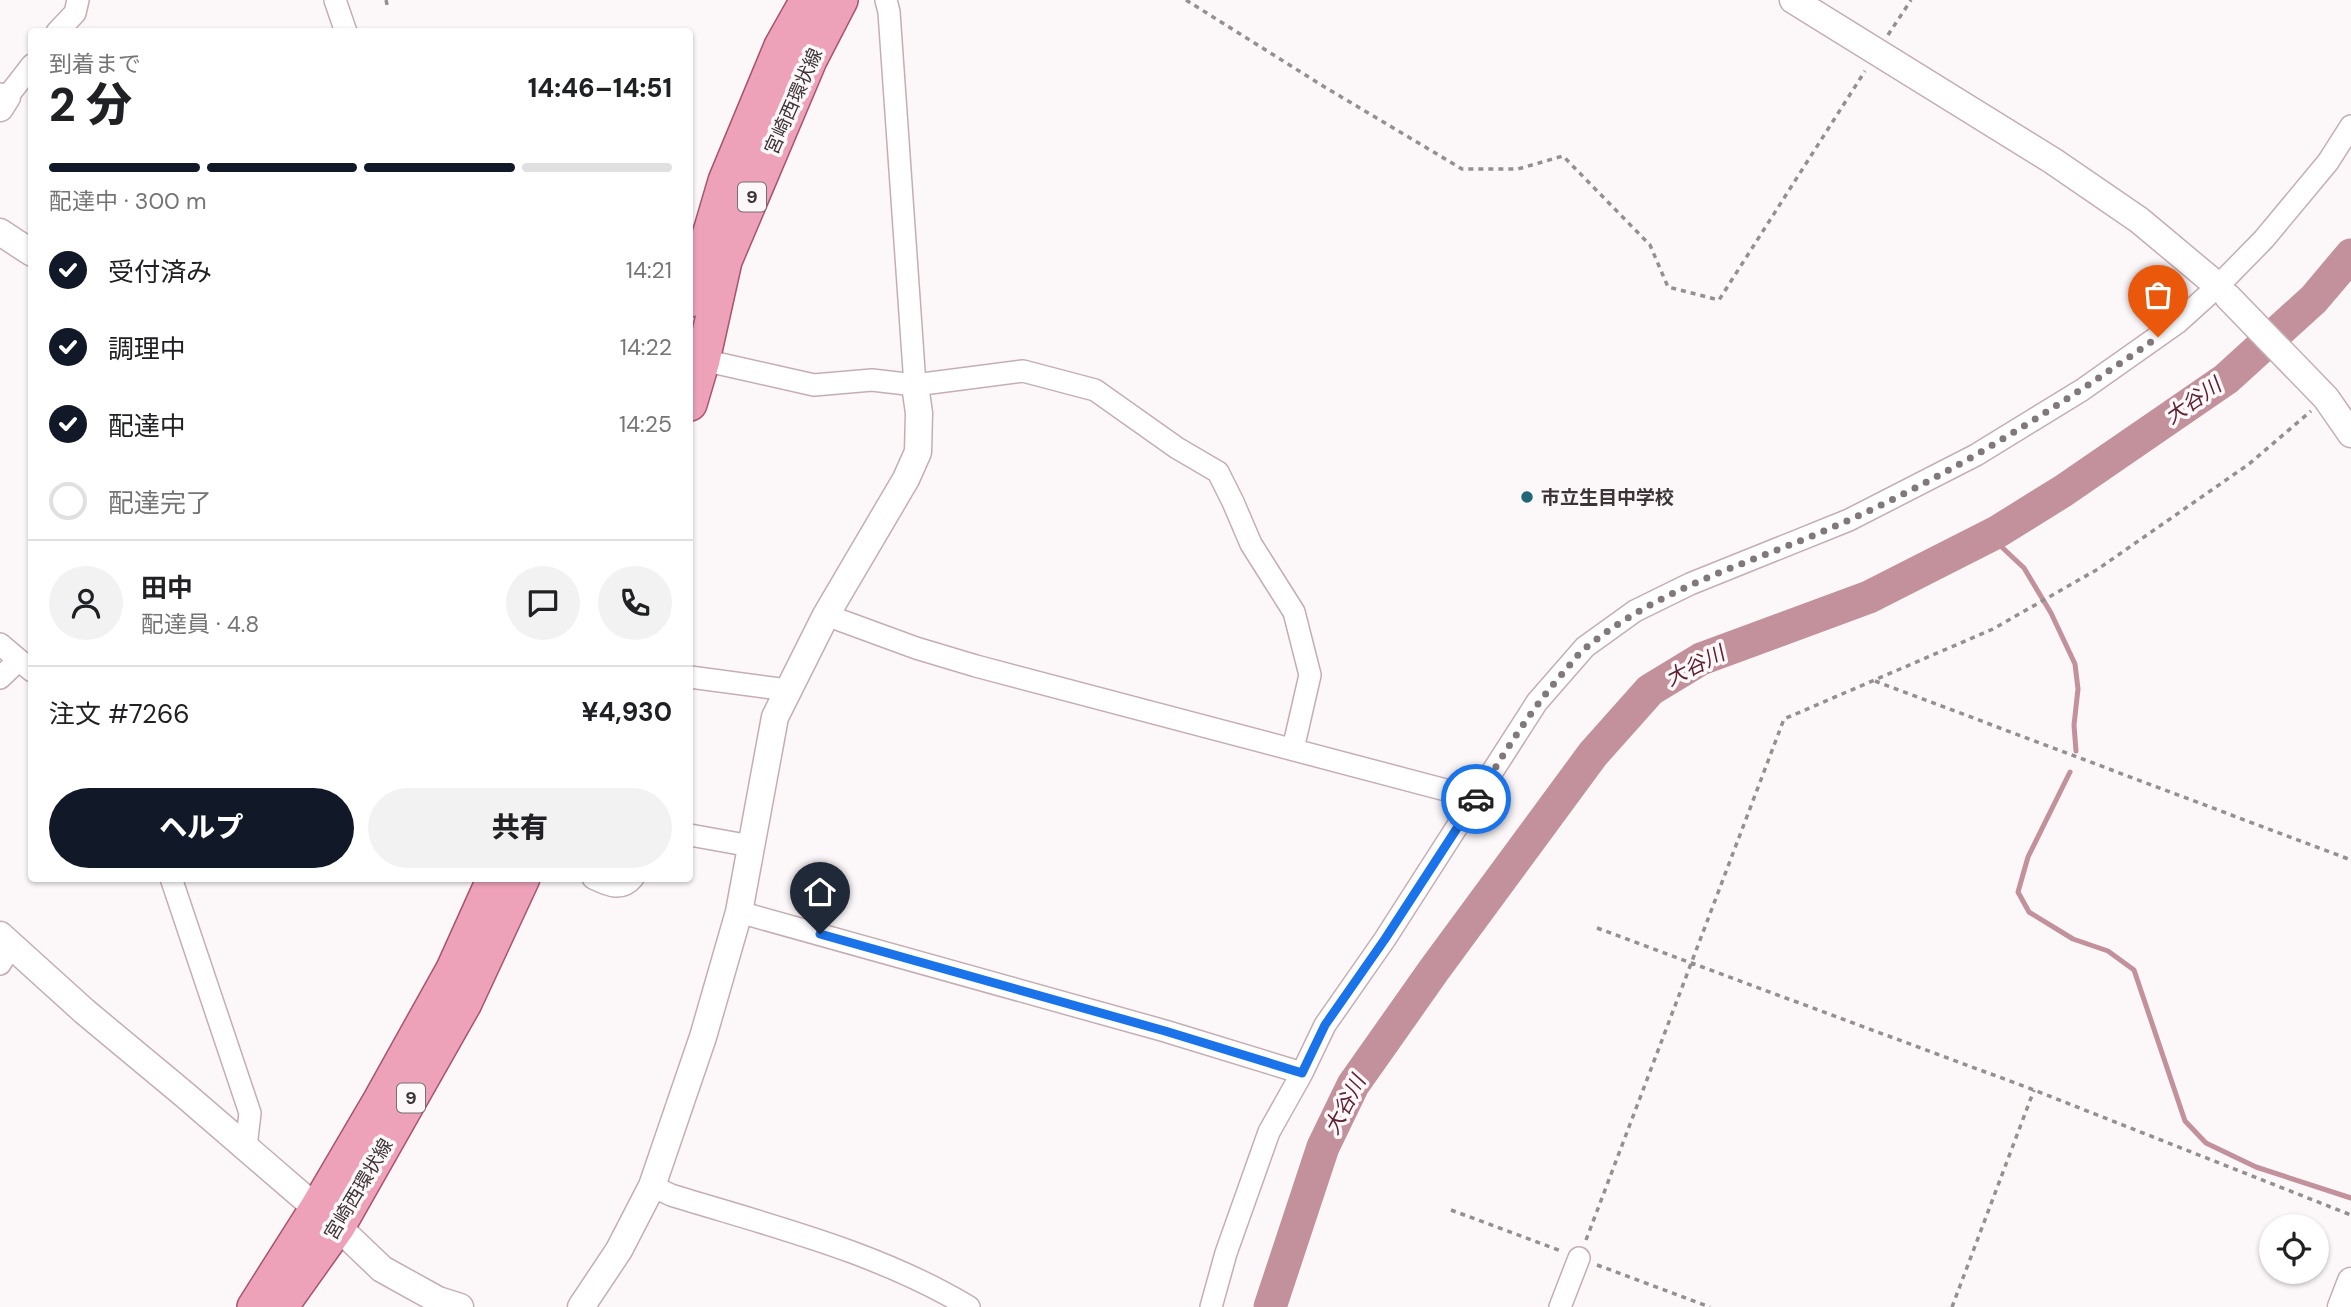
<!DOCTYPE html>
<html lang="ja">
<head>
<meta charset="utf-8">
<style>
	body { margin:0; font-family:"DM Sans","Noto Sans JP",sans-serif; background:#f2f2f2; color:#202124; height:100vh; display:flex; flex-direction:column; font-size:26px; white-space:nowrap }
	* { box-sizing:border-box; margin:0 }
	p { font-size:23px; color:#757577 }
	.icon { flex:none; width:38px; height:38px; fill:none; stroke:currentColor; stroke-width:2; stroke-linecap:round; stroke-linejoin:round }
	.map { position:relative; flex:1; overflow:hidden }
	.sheet { position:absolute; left:28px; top:28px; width:665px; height:854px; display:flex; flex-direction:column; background:#fff; border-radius:7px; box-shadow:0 2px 5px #0004 }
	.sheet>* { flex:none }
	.fabs { position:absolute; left:2259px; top:1214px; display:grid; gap:14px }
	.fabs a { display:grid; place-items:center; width:70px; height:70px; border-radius:50%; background:#fff; box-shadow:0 2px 5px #0004; font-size:35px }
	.pin { position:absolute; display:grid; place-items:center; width:60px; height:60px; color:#fff; margin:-72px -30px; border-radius:50% 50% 50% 0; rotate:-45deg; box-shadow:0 0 7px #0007 }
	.pin .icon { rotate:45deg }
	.courier { position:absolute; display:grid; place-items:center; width:70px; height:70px; margin:-35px; border:5px solid #1a73e8; border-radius:50%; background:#fff; color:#222; box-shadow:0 2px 9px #0007 }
	.overview em { font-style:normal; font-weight:800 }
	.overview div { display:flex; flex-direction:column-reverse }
	.overview { display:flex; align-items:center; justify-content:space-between; height:119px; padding:0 21px }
	h1 { font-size:46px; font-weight:800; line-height:52px }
	.bar { display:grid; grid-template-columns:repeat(4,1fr); gap:10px 7px; align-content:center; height:84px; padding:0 21px }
	.bar i { height:9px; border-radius:5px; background:#e0e0e0 }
	.bar .on { background:#111827 }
	.bar p { grid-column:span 4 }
	.line { display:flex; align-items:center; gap:18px; padding:0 21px; border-top:2px solid #e0e0e0 }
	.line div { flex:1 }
	.round { display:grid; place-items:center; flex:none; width:74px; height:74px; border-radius:37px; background:#f2f2f2 }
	ol { padding:0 21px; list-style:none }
	li { display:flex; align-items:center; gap:21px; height:77px }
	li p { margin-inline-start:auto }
	li .icon { padding:7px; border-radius:50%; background:#111827; color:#fff; stroke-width:4 }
	li:last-child { color:#757577 }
	li i { width:38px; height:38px; border:4px solid #e0e0e0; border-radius:50% }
	.action { display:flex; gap:14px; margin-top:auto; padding:14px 21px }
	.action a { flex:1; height:80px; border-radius:42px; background:#111827; color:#fff; font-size:28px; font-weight:800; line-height:80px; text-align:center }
	.action a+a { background:#f2f2f2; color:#202124 }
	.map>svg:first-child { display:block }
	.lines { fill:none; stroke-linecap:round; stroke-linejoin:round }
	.stream { stroke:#c2919c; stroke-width:5 }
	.river { stroke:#c2919c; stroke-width:33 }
	.minor-casing { stroke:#c5aeb3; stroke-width:24 }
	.tertiary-casing { stroke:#c5aeb3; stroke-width:29 }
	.primary-casing { stroke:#a9536d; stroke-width:36 }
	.path { stroke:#968f90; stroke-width:3.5; stroke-dasharray:5 5; stroke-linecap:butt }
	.minor { stroke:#fff; stroke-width:21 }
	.tertiary { stroke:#fff; stroke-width:26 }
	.primary { stroke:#eea2b9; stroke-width:33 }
	.done { stroke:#80787a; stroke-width:7; stroke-dasharray:0 12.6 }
	.route { stroke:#1a73e8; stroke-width:9 }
	.poi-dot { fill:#216876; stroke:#fcf7f8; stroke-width:2.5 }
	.labels { text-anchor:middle; stroke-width:7; stroke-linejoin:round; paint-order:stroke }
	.shield { fill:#fcf7f8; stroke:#766e70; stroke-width:2 }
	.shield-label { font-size:18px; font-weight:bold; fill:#3d3436 }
	.street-label { font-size:19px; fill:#3d3436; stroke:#fcf7f8 }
	.poi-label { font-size:19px; font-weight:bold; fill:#3d3436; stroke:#fcf7f8; text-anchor:start }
	.water-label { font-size:21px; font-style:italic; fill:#5e2134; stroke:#fcf7f8 }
</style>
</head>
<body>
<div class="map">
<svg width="2351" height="1307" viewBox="0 0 2351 1307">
	<rect width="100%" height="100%" fill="#fcf7f8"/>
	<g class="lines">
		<path class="stream" d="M 1990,536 L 2024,568 L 2051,613 L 2075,664 L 2078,689 L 2074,725 L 2076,751
			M 2070,772 L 2028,857 L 2018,892 L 2029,912 L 2073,939 L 2108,951 L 2134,970 L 2185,1121 L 2206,1143 L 2256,1167 L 2351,1198"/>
		<path class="river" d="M 1270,1307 L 1323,1147 L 1353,1085 L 1434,970 L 1593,754 L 1650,690 L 1701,659 L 1869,597 L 1997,532 L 2063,491 L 2226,379 L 2314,299 L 2351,255"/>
		<g class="minor-casing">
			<path id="minor" d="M 335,0 L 346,32
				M 886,0 L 889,12 L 915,385
				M 57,32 L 75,13 L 78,0
				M 0,94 L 7,97 L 32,65
				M 693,353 L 703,360 L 814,385 L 872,380 L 915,385 L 1023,371 L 1095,390 L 1177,448 L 1218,472 L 1233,502 L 1251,544 L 1294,612 L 1310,675 L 1293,749
				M 826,615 L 916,648 L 976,666 L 1476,798
				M 0,644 L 32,671
				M 690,677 L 787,690
				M 0,678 L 19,660
				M 690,835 L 751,846
				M 171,878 L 250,1113 L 246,1147
				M 593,878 C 608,885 621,892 633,878
				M 739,912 L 1165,1031 L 1302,1073
				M 0,964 L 12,945
				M 652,1186 L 671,1195 C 771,1226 878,1252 969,1307
				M 1211,1307 L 1226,1253 L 1269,1132 L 1302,1073 L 1325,1025 L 1385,939 L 1537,702 L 1585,647 L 1635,611 L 1690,584 L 1849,520 L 1976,455 L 2082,390 L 2177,323 L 2218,286 L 2264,239 L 2328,162 L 2351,126
				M 1560,1307 L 1579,1258"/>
		</g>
		<g class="tertiary-casing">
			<path id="tertiary" d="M 1793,0 L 2053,161 L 2139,220 L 2218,286
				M 0,108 L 7,97
				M 0,232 L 32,253
				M 2228,297 L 2326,398 L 2351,434
				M 0,935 L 84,1011 L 185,1095 L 338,1227 L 382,1269 L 438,1300 L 460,1307
				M 581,1307 L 619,1250 L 652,1186 L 703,1037 L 739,912 L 775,717 L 826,615 L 906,479 L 918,452 L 919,413 L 915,385
				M 2341,1307 L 2351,1281"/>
		</g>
		<g class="primary-casing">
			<path id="primary" d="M 690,300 L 725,181 L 781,46 L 807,0
				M 690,404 L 703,360 L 725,261 L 810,60 L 841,0
				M 254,1307 L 316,1209 L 380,1100 L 453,969 L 494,878
				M 281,1307 L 338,1227 L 465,1003 L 523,878"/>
		</g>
		<path class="path" d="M 386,0 L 388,9
			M 1186,0 L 1323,86 L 1462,169 L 1518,169 L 1563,156 L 1650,245 L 1668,287 L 1719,300 L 1865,71
			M 1888,35 L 1911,0
			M 1875,681 L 2351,860
			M 1597,928 L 2034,1090 L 2351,1215
			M 1451,1210 L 1561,1251
			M 1586,1240 L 1784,719 L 1993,629 L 2098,569 L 2249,464 L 2311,411
			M 1597,1265 L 1710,1307
			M 1952,1307 L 2034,1090"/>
		<use href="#minor" class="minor"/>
		<use href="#tertiary" class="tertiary"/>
		<use href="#primary" class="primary"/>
	</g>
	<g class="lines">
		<path class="done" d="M 1476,799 C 1503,755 1529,712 1563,673 C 1571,664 1578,653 1588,646 C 1666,583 1760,561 1849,520 C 1958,471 2060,406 2158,337"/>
		<path class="route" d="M 820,934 L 1165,1031 L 1302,1073 L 1325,1025 L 1385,939 L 1476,799"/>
	</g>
	<circle class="poi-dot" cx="1527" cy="497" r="7"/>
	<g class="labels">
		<g class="shield">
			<rect x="738" y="182.5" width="28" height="29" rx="5"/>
			<rect x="397" y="1083.5" width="28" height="29" rx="5"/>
		</g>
		<g class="shield-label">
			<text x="752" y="203">9</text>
			<text x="411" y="1104">9</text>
		</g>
		<g class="street-label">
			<text transform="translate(793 101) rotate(-66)" y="7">宮崎西環状線</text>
			<text transform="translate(358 1189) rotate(-59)" y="7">宮崎西環状線</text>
		</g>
		<g class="poi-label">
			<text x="1541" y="504">市立生目中学校</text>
		</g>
		<g class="water-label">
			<text transform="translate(2193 401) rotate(-35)" y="7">大谷川</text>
			<text transform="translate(1695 666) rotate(-27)" y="7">大谷川</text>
			<text transform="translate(1345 1105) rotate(-62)" y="7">大谷川</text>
		</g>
	</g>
</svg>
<div class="fabs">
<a><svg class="icon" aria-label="locate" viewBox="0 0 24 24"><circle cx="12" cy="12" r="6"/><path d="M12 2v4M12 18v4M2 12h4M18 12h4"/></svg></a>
</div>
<div class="pin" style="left:2158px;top:337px;background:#ea580c"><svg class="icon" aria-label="bag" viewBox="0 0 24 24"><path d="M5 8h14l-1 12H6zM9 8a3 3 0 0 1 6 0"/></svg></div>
<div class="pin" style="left:820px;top:934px;background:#1f2937"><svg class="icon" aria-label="home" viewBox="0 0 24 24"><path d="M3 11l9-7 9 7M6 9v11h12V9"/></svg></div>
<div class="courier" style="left:1476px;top:799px"><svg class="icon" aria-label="car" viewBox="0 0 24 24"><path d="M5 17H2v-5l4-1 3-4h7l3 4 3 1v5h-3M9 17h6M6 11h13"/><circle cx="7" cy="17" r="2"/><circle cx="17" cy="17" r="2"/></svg></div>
<section class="sheet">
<div class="overview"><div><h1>2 分</h1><p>到着まで</p></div><em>14:46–14:51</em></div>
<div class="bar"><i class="on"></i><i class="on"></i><i class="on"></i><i></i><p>配達中 · 300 m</p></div>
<ol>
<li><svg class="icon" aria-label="check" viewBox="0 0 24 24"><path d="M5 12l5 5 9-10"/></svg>受付済み<p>14:21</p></li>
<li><svg class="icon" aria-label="check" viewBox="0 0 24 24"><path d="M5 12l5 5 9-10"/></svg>調理中<p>14:22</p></li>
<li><svg class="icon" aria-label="check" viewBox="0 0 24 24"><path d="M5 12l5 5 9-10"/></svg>配達中<p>14:25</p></li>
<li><i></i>配達完了</li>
</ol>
<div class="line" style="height:126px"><a class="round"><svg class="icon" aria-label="person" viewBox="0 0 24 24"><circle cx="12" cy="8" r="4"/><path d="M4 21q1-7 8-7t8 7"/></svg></a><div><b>田中</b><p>配達員 · 4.8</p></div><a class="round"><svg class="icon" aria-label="chat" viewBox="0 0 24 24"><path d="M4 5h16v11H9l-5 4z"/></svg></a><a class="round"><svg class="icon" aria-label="phone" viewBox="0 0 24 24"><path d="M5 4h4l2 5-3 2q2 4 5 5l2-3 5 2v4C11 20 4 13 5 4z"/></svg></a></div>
<div class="line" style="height:91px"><div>注文 #7266</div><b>¥4,930</b></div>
<div class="action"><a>ヘルプ</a><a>共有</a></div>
</section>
</div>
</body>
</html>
